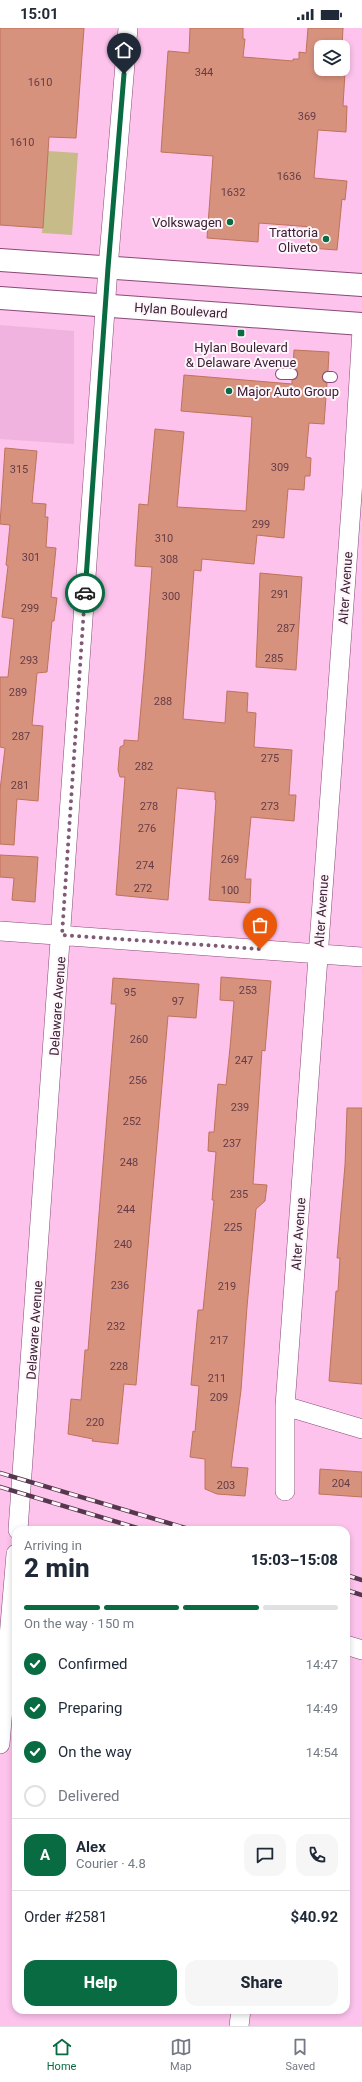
<!DOCTYPE html>
<html lang="en">
<head>
<meta charset="utf-8">
<style>
	body { margin:0; font-family:Roboto,sans-serif; background:#f6f6f7; color:#1f2937; height:100vh; display:flex; flex-direction:column; font-size:15px; white-space:nowrap }
	* { box-sizing:border-box; margin:0 }
	p { font-size:13px; color:#747a83 }
	.icon { flex:none; width:22px; height:22px; fill:none; stroke:currentColor; stroke-width:2; stroke-linecap:round; stroke-linejoin:round }
	.map { position:relative; flex:1; overflow:hidden }
	.panel { position:absolute; left:12px; top:1498px; width:338px; height:488px; display:flex; flex-direction:column; background:#fff; border-radius:12px; box-shadow:0 2px 6px #0003 }
	.panel>* { flex:none }
	.tools { position:absolute; left:314px; top:12px; display:grid; gap:8px }
	.tools a { display:grid; place-items:center; width:36px; height:36px; border-radius:8px; background:#fff; box-shadow:0 2px 6px #0003; font-size:20px }
	.pin { position:absolute; display:grid; place-items:center; width:34px; height:34px; color:#fff; margin:-41px -17px; border-radius:50% 50% 50% 0; rotate:-45deg; box-shadow:0 0 4px #0007 }
	.pin .icon { rotate:45deg }
	.courier { position:absolute; display:grid; place-items:center; width:40px; height:40px; margin:-20px; border:3px solid #086b41; border-radius:50%; background:#fff; color:#222; box-shadow:0 1px 5px #0007 }
	.overview em { font-style:normal; font-weight:800 }
	.overview div { display:flex; flex-direction:column-reverse }
	.overview { display:flex; align-items:center; justify-content:space-between; height:68px; padding:0 12px }
	h1 { font-size:26px; font-weight:800; line-height:30px }
	.bar { display:grid; grid-template-columns:repeat(4,1fr); gap:6px 4px; align-content:center; height:48px; padding:0 12px }
	.bar i { height:5px; border-radius:3px; background:#e0e1e3 }
	.bar .selected { background:#086b41 }
	.bar p { grid-column:span 4 }
	.line { display:flex; align-items:center; gap:10px; padding:0 12px; border-top:1px solid #e0e1e3 }
	.line div { flex:1 }
	.round { display:grid; place-items:center; flex:none; width:42px; height:42px; border-radius:12px; background:#f6f6f7 }
	ol { padding:0 12px; list-style:none }
	li { display:flex; align-items:center; gap:12px; height:44px }
	li p { margin-inline-start:auto }
	li .icon { padding:4px; border-radius:50%; background:#086b41; color:#fff; stroke-width:4 }
	li:last-child { color:#747a83 }
	li i { width:22px; height:22px; border:2px solid #e0e1e3; border-radius:50% }
	.button { display:flex; gap:8px; margin-top:auto; padding:8px 12px }
	.button a { flex:1; height:46px; border-radius:12px; background:#086b41; color:#fff; font-size:16px; font-weight:800; line-height:46px; text-align:center }
	.button a+a { background:#f6f6f7; color:#1f2937 }
	.status { display:flex; justify-content:space-between; align-items:center; height:28px; padding:0 20px; background:#fff; direction:ltr }
	.status svg { height:11px; fill:currentColor }
	.tab-bar { display:flex; justify-content:space-around; align-items:center; height:56px; border-top:1px solid #e0e1e3; background:#fff; font-size:11px; color:#747a83 }
	.tab-bar a { display:grid; justify-items:center; gap:2px }
	.tab-bar .selected { color:#086b41 }
	.map>svg:first-child { display:block }
	.built { fill:#f0b3df }
	.grass { fill:#c6bb89 }
	.building { fill:#d7927e; stroke:#c0715a }
	.lines { fill:none; stroke-linecap:round; stroke-linejoin:round }
	.lane-casing { stroke:#884978; stroke-width:12 }
	.street-casing { stroke:#884978; stroke-width:20 }
	.primary-casing { stroke:#884978; stroke-width:24 }
	.lane { stroke:#fff; stroke-width:10 }
	.street { stroke:#fff; stroke-width:19 }
	.primary { stroke:#fff; stroke-width:22 }
	.rail-casing { stroke:#57374e; stroke-width:4.5 }
	.rail { stroke:#fef6fb; stroke-width:3; stroke-dasharray:9; stroke-linecap:butt }
	.done { stroke:#805975; stroke-width:4; stroke-dasharray:0 7.2 }
	.route { stroke:#086b41; stroke-width:5 }
	.poi-dot { fill:#086b41; stroke:#fef6fb; stroke-width:1.5 }
	.labels { text-anchor:middle; stroke-width:4; stroke-linejoin:round; paint-order:stroke }
	.number-label { font-size:11px; fill:#633c47 }
	.poi-label { font-size:13px; fill:#3c2035; stroke:#fef6fb; text-anchor:end }
	.street-label { font-size:13px; fill:#3c2035; stroke:#fef6fb }
</style>
</head>
<body>
<div class="status"><b>15:01</b><svg viewBox="0 0 49 12"><path d="M0 12V9h3v3zM5 12V6h3v6zM10 12V3h3v9zM15 12V0h3v12zM26 1h20v11H26zM47 4h2v5h-2z"/></svg></div>
<div class="map">
<svg width="362" height="1998" viewBox="0 0 362 1998">
	<rect width="100%" height="100%" fill="#fdc3ec"/>
	<path class="built" d="M 0,297 L 74,303 L 74,416 L 0,411 Z"/>
	<path class="grass" d="M 48,123 L 78,125 L 72,207 L 42,205 Z"/>
	<path class="building" d="M 0,0 L 84,0 L 76,110 L 49,109 L 43,200 L 0,197 Z
		M 190,0 L 243,0 L 243,11 L 245,11 L 243,29 L 293,33 L 293,31 L 299,31 L 299,24 L 306,25 L 308,0 L 343,0 L 342,19 L 321,19 L 321,41 L 343,41 L 343,27 L 346,27 L 343,78 L 347,78 L 346,104 L 318,102 L 314,150 L 347,153 L 345,172 L 342,171 L 337,222 L 310,220 L 312,199 L 259,195 L 258,214 L 207,210 L 213,128 L 161,124 L 168,23 L 189,25 Z
		M 294,322 L 329,324 L 328,343 L 324,344 L 322,349 L 323,353 L 327,355 L 324,396 L 309,395 L 306,429 L 311,430 L 310,448 L 305,448 L 304,462 L 288,461 L 284,510 L 257,507 L 254,536 L 202,531 L 201,543 L 194,542 L 183,691 L 225,695 L 227,663 L 248,665 L 247,684 L 256,685 L 254,719 L 292,722 L 289,767 L 296,767 L 294,793 L 251,789 L 245,851 L 251,851 L 250,875 L 209,872 L 216,772 L 215,772 L 215,764 L 177,760 L 168,872 L 116,867 L 125,749 L 120,749 L 118,742 L 120,719 L 124,717 L 124,712 L 138,713 L 145,633 L 152,539 L 135,538 L 136,518 L 139,476 L 148,477 L 155,401 L 184,404 L 177,479 L 246,483 L 252,389 L 181,383 L 184,347 L 292,356 L 292,352 L 296,351 L 298,346 L 297,342 L 293,340 Z
		M 5,420 L 37,423 L 32,475 L 46,476 L 45,489 L 48,489 L 46,519 L 56,520 L 51,569 L 57,570 L 54,593 L 52,593 L 47,644 L 37,645 L 32,697 L 43,698 L 38,773 L 17,771 L 14,817 L 0,816 L 0,762 L 5,720 L 0,719 L 0,649 L 8,649 L 14,591 L 2,589 L 8,538 L 6,537 L 10,497 L 0,496 Z
		M 260,545 L 302,549 L 296,642 L 256,639 Z
		M 0,827 L 38,829 L 35,874 L 12,872 L 14,850 L 0,849 Z
		M 221,949 L 271,953 L 265,1023 L 262,1022 L 253,1156 L 267,1157 L 265,1173 L 256,1181 L 247,1279 L 241,1362 L 231,1439 L 248,1440 L 245,1468 L 217,1466 L 205,1461 L 205,1431 L 190,1429 L 193,1403 L 195,1404 L 199,1358 L 191,1357 L 198,1282 L 203,1282 L 214,1172 L 212,1172 L 216,1124 L 208,1123 L 209,1104 L 214,1104 L 218,1056 L 226,1057 L 230,1020 L 234,973 L 220,972 Z
		M 113,950 L 199,956 L 196,990 L 168,988 L 136,1357 L 124,1356 L 118,1416 L 92,1413 L 93,1411 L 68,1406 L 71,1371 L 81,1372 L 85,1322 L 88,1322 L 116,976 L 111,976 Z
		M 347,1080 L 362,1080 L 362,1356 L 329,1353 L 336,1263 L 338,1263 L 340,1230 L 337,1230 L 345,1137 Z
		M 320,1441 L 362,1444 L 362,1469 L 319,1466 Z"/>
	<g class="lines">
		<g class="lane-casing">
			<path id="lane" d="M 281,346 L 292,346
				M 328,349 L 332,349"/>
		</g>
		<g class="street-casing">
			<path id="street" d="M 0,903 L 362,929
				M 285,1378 L 362,1401
				M 285,1463 L 285,1378 L 352,467 L 362,302
				M 18,1502 L 108,240 L 128,0
				M 346,1617 L 362,1622
				M 0,1716 L 16,1526
				M 239,1998 L 241,1982"/>
		</g>
		<g class="primary-casing">
			<path id="primary" d="M 0,232 L 362,257
				M 0,270 L 362,296"/>
		</g>
		<use href="#lane" class="lane"/>
		<use href="#street" class="street"/>
		<use href="#primary" class="primary"/>
		<g class="rail-casing">
			<path id="rail" d="M 0,1445 L 192,1502
				M 0,1459 L 144,1502
				M 346,1547 L 362,1552
				M 346,1562 L 362,1567"/>
		</g>
		<use href="#rail" class="rail"/>
	</g>
	<g class="lines">
		<path class="done" d="M 85,565 L 62,907 L 260,921"/>
		<path class="route" d="M 85,565 L 108,240 L 124,46"/>
	</g>
	<g class="poi-dot">
		<circle cx="230" cy="194" r="4"/>
		<circle cx="326" cy="211" r="4"/>
		<rect x="237" y="301" width="8" height="8" rx="2"/>
		<circle cx="229" cy="363" r="4"/>
	</g>
	<g class="labels">
		<g class="number-label">
			<text x="204" y="48">344</text>
			<text x="40" y="58">1610</text>
			<text x="307" y="92">369</text>
			<text x="22" y="118">1610</text>
			<text x="289" y="152">1636</text>
			<text x="233" y="168">1632</text>
			<text x="280" y="443">309</text>
			<text x="19" y="445">315</text>
			<text x="261" y="500">299</text>
			<text x="164" y="514">310</text>
			<text x="31" y="533">301</text>
			<text x="169" y="535">308</text>
			<text x="280" y="570">291</text>
			<text x="171" y="572">300</text>
			<text x="30" y="584">299</text>
			<text x="286" y="604">287</text>
			<text x="274" y="634">285</text>
			<text x="29" y="636">293</text>
			<text x="18" y="668">289</text>
			<text x="163" y="677">288</text>
			<text x="21" y="712">287</text>
			<text x="270" y="734">275</text>
			<text x="144" y="742">282</text>
			<text x="20" y="761">281</text>
			<text x="149" y="782">278</text>
			<text x="270" y="782">273</text>
			<text x="147" y="804">276</text>
			<text x="230" y="835">269</text>
			<text x="145" y="841">274</text>
			<text x="143" y="864">272</text>
			<text x="230" y="866">100</text>
			<text x="248" y="966">253</text>
			<text x="130" y="968">95</text>
			<text x="178" y="977">97</text>
			<text x="139" y="1015">260</text>
			<text x="244" y="1036">247</text>
			<text x="138" y="1056">256</text>
			<text x="240" y="1083">239</text>
			<text x="132" y="1097">252</text>
			<text x="232" y="1119">237</text>
			<text x="129" y="1138">248</text>
			<text x="239" y="1170">235</text>
			<text x="126" y="1185">244</text>
			<text x="233" y="1203">225</text>
			<text x="123" y="1220">240</text>
			<text x="120" y="1261">236</text>
			<text x="227" y="1262">219</text>
			<text x="116" y="1302">232</text>
			<text x="219" y="1316">217</text>
			<text x="119" y="1342">228</text>
			<text x="217" y="1354">211</text>
			<text x="219" y="1373">209</text>
			<text x="95" y="1398">220</text>
			<text x="341" y="1459">204</text>
			<text x="226" y="1461">203</text>
		</g>
		<g class="poi-label">
			<text x="222" y="199">Volkswagen</text>
			<text x="318" y="209">Trattoria<tspan x="318" dy="15">Oliveto</tspan></text>
			<text x="241" y="324" text-anchor="middle">Hylan Boulevard<tspan x="241" dy="15">&amp; Delaware Avenue</tspan></text>
			<text x="237" y="368" text-anchor="start">Major Auto Group</text>
		</g>
		<g class="street-label">
			<text transform="translate(181 282) rotate(4)" y="5">Hylan Boulevard</text>
			<text transform="translate(345 560) rotate(-86)" y="5">Alter Avenue</text>
			<text transform="translate(321 883) rotate(-86)" y="5">Alter Avenue</text>
			<text transform="translate(57 978) rotate(-86)" y="5">Delaware Avenue</text>
			<text transform="translate(298 1206) rotate(-86)" y="5">Alter Avenue</text>
			<text transform="translate(34 1302) rotate(-86)" y="5">Delaware Avenue</text>
		</g>
	</g>
</svg>
<div class="tools">
<a><svg class="icon" aria-label="layers" viewBox="0 0 24 24"><path d="M12 4l9 5-9 5-9-5zM3 14l9 5 9-5"/></svg></a>
</div>
<div class="pin" style="left:260px;top:921px;background:#ea580c"><svg class="icon" aria-label="bag" viewBox="0 0 24 24"><path d="M5 8h14l-1 12H6zM9 8a3 3 0 0 1 6 0"/></svg></div>
<div class="pin" style="left:124px;top:46px;background:#1f2937"><svg class="icon" aria-label="home" viewBox="0 0 24 24"><path d="M3 11l9-7 9 7M6 9v11h12V9"/></svg></div>
<div class="courier" style="left:85px;top:565px"><svg class="icon" aria-label="car" viewBox="0 0 24 24"><path d="M5 17H2v-5l4-1 3-4h7l3 4 3 1v5h-3M9 17h6M6 11h13"/><circle cx="7" cy="17" r="2"/><circle cx="17" cy="17" r="2"/></svg></div>
<section class="panel">
<div class="overview"><div><h1>2 min</h1><p>Arriving in</p></div><em>15:03–15:08</em></div>
<div class="bar"><i class="selected"></i><i class="selected"></i><i class="selected"></i><i></i><p>On the way · 150 m</p></div>
<ol>
<li><svg class="icon" aria-label="check" viewBox="0 0 24 24"><path d="M5 12l5 5 9-10"/></svg>Confirmed<p>14:47</p></li>
<li><svg class="icon" aria-label="check" viewBox="0 0 24 24"><path d="M5 12l5 5 9-10"/></svg>Preparing<p>14:49</p></li>
<li><svg class="icon" aria-label="check" viewBox="0 0 24 24"><path d="M5 12l5 5 9-10"/></svg>On the way<p>14:54</p></li>
<li><i></i>Delivered</li>
</ol>
<div class="line" style="height:72px"><b class="round" style="background:#086b41;color:#fff">A</b><div><b>Alex</b><p>Courier · 4.8</p></div><a class="round"><svg class="icon" aria-label="chat" viewBox="0 0 24 24"><path d="M4 5h16v11H9l-5 4z"/></svg></a><a class="round"><svg class="icon" aria-label="phone" viewBox="0 0 24 24"><path d="M5 4h4l2 5-3 2q2 4 5 5l2-3 5 2v4C11 20 4 13 5 4z"/></svg></a></div>
<div class="line" style="height:52px"><div>Order #2581</div><b>$40.92</b></div>
<div class="button"><a>Help</a><a>Share</a></div>
</section>
</div>
<nav class="tab-bar">
<a class="selected"><svg class="icon" aria-label="home" viewBox="0 0 24 24"><path d="M3 11l9-7 9 7M6 9v11h12V9"/></svg>Home</a>
<a><svg class="icon" aria-label="map" viewBox="0 0 24 24"><path d="M3 6l6-2 6 2 6-2v14l-6 2-6-2-6 2zM9 4v14M15 6v14"/></svg>Map</a>
<a><svg class="icon" aria-label="saved" viewBox="0 0 24 24"><path d="M7 4h10v16l-5-4-5 4z"/></svg>Saved</a>
</nav>
</body>
</html>
